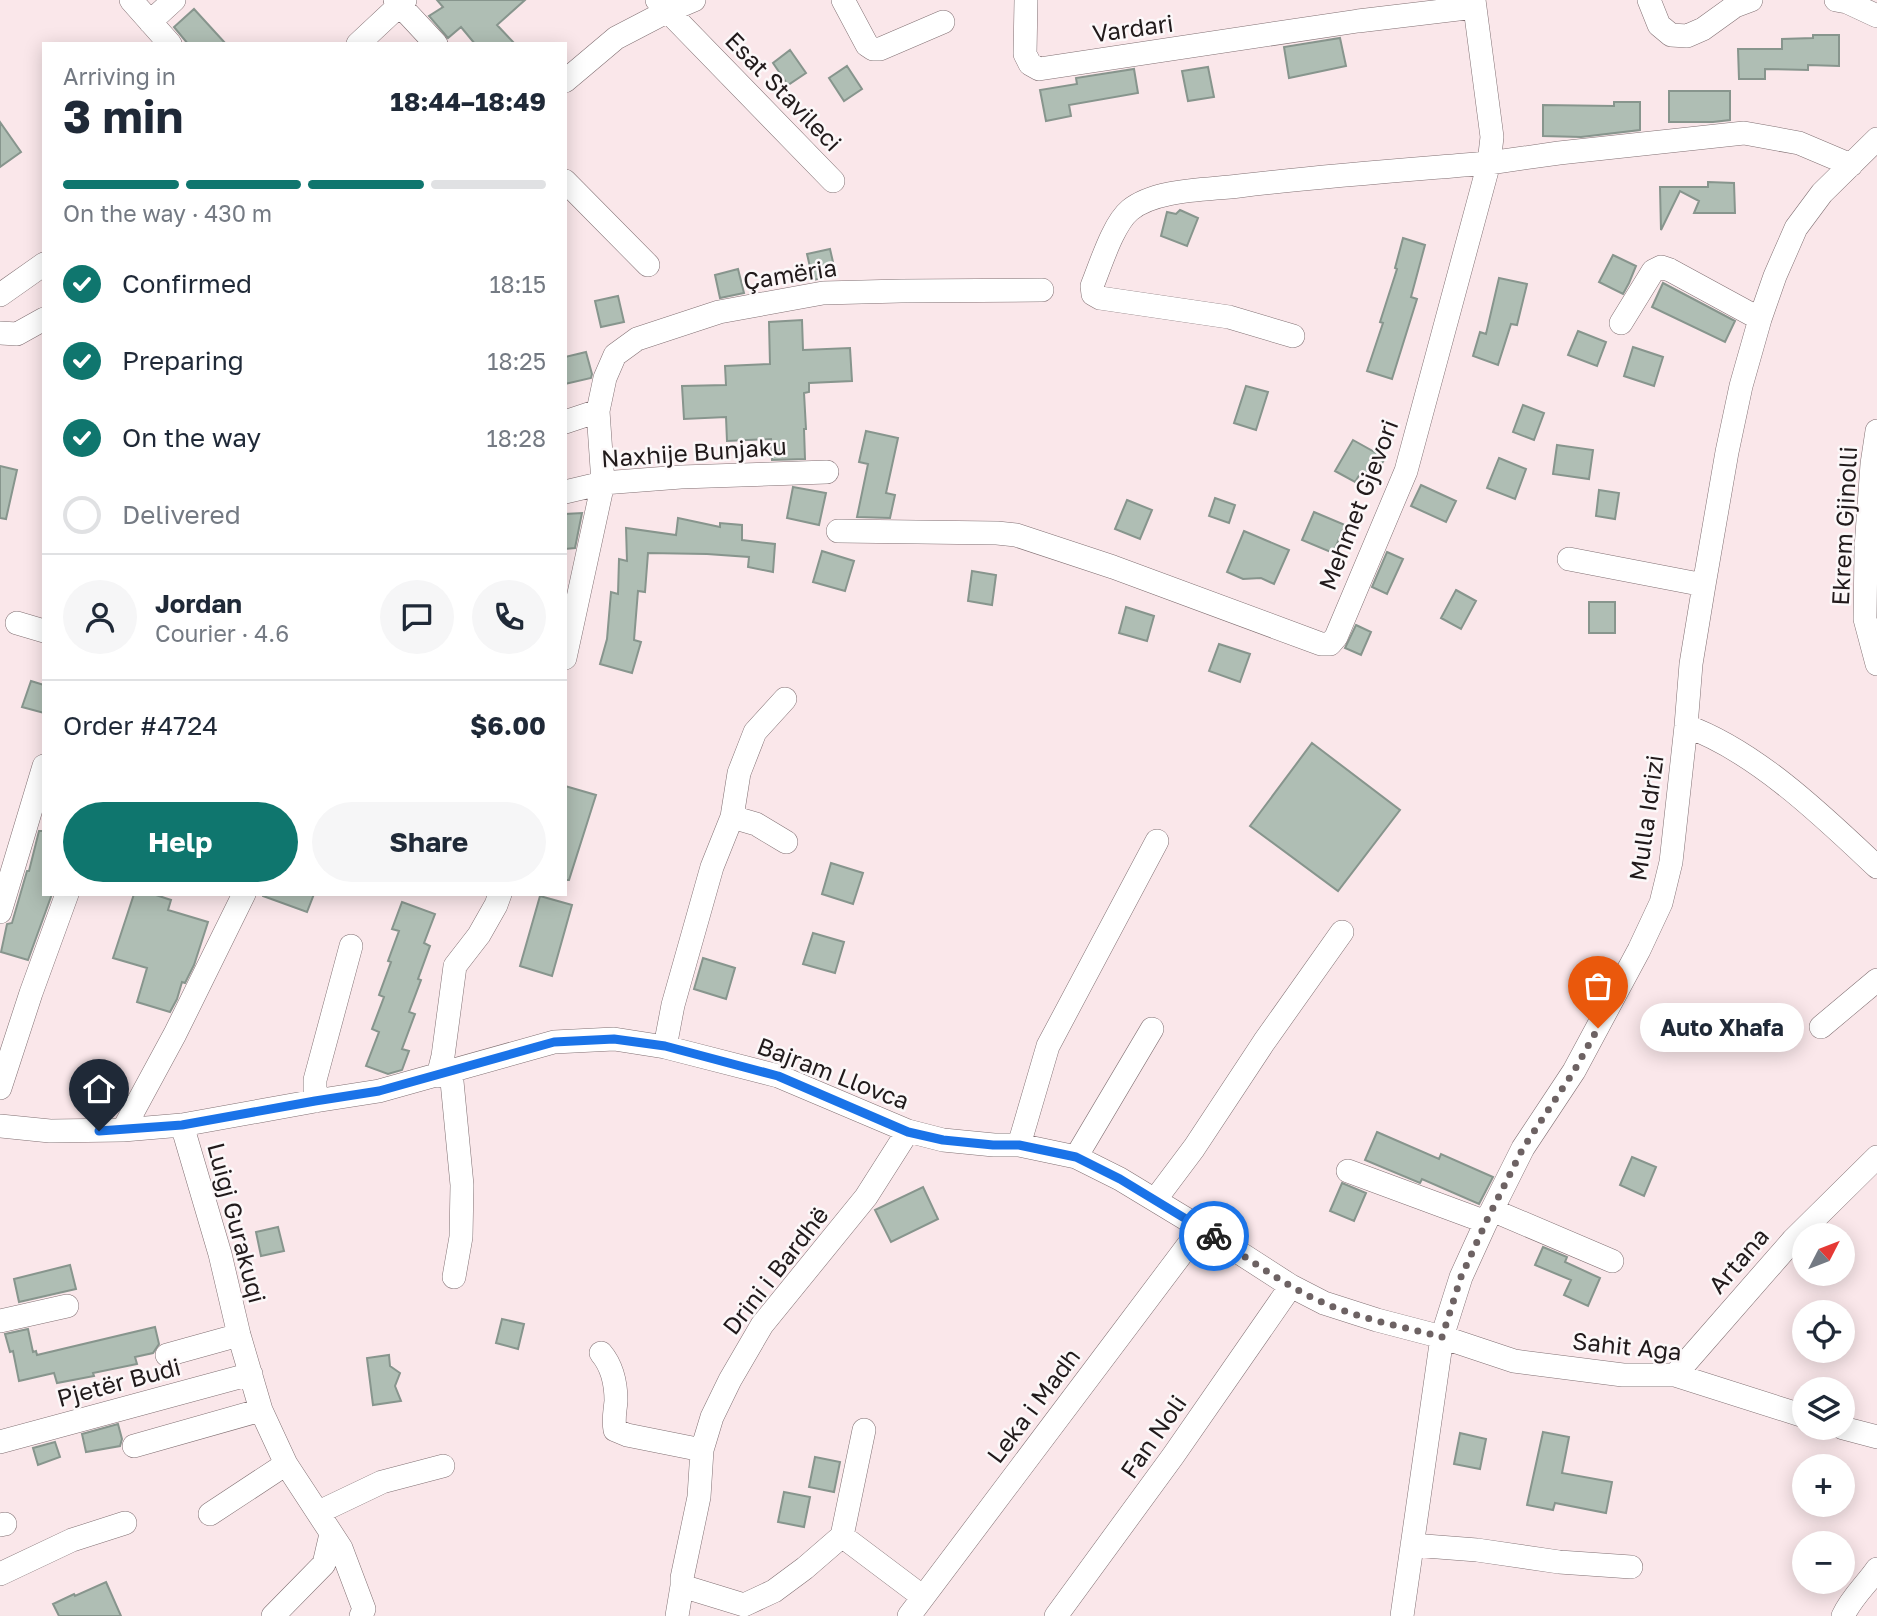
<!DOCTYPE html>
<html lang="en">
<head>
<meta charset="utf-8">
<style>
	body { margin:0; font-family:"Golos Text",sans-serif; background:#f6f6f7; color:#1f2937; height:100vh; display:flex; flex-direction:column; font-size:26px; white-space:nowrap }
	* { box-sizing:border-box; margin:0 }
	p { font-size:23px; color:#747a83 }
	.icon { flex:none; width:38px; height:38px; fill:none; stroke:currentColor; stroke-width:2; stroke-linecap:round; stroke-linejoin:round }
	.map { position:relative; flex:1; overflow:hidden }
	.side { position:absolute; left:42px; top:42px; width:525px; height:854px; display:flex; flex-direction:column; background:#fff; border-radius:0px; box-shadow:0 4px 18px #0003 }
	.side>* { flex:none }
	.needle { width:46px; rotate:48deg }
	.buttons { position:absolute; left:1792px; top:1223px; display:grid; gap:14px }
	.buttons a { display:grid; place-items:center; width:63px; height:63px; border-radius:50%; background:#fff; box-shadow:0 4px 18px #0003; font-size:35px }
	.pin { position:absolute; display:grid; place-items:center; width:60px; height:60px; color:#fff; margin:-72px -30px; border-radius:50% 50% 50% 0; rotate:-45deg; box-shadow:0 0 7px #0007 }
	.pin .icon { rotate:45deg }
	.courier { position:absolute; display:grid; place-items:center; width:70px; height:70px; margin:-35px; border:5px solid #1a73e8; border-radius:50%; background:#fff; color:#222; box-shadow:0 2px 9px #0007 }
	.bubble { position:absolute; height:49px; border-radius:24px; background:#fff; box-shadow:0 4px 18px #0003; font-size:23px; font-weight:700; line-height:49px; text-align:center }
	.headline em { font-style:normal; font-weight:700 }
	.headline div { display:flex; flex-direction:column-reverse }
	.headline { display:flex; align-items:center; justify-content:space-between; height:119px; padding:0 21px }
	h1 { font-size:46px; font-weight:700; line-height:52px }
	.bar { display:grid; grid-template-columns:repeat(4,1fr); gap:10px 7px; align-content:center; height:84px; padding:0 21px }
	.bar i { height:9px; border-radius:5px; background:#e0e1e3 }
	.bar .selected { background:#0f766e }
	.bar p { grid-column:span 4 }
	.line { display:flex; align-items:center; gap:18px; padding:0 21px; border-top:2px solid #e0e1e3 }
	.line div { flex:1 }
	.round { display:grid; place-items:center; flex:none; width:74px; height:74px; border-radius:37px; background:#f6f6f7 }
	ol { padding:0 21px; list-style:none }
	li { display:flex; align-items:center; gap:21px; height:77px }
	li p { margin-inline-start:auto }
	li .icon { padding:7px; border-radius:50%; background:#0f766e; color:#fff; stroke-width:4 }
	li:last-child { color:#747a83 }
	li i { width:38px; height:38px; border:4px solid #e0e1e3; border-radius:50% }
	.primary-button { display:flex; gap:14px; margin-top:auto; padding:14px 21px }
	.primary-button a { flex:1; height:80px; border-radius:42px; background:#0f766e; color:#fff; font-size:28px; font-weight:700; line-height:80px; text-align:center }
	.primary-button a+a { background:#f6f6f7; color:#1f2937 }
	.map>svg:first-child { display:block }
	.building { fill:#afbeb4; stroke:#87958d; stroke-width:2 }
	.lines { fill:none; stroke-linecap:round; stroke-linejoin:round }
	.minor-casing { stroke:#817073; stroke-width:24 }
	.minor { stroke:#fff; stroke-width:23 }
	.done { stroke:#6d6263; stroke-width:7; stroke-dasharray:0 12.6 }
	.route { stroke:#1a73e8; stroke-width:9 }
	.labels { text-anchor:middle; stroke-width:5; stroke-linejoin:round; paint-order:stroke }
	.street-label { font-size:24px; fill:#211a1b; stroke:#fcf8f9 }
</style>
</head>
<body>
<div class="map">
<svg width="1877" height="1616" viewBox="0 0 1877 1616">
	<rect width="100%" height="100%" fill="#fae7ea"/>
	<path class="building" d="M 437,0 L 525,0 L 497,25 L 515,44 L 475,44 L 461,27 L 448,38 L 429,16 L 443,7 Z
		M 194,9 L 226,44 L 188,44 L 174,27 Z
		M 1813,35 L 1839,35 L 1839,66 L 1808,65 L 1808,70 L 1765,69 L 1765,79 L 1739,79 L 1738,49 L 1782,49 L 1782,39 L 1813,38 Z
		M 1340,38 L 1346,66 L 1289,78 L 1284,47 Z
		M 790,50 L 806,73 L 788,85 L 773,63 Z
		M 847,66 L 862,89 L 844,101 L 829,78 Z
		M 1208,67 L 1214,97 L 1188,101 L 1182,71 Z
		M 1134,69 L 1138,93 L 1069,105 L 1071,116 L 1046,121 L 1040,90 L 1077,84 L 1076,78 Z
		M 1669,91 L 1730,91 L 1730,120 L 1713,122 L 1669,122 Z
		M 1614,102 L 1640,102 L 1640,130 L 1581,137 L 1543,136 L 1543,105 L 1614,106 Z
		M 0,122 L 21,152 L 0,167 Z
		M 1708,182 L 1734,183 L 1735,213 L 1694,213 L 1699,201 L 1680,191 L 1661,230 L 1660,187 L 1708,187 Z
		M 1180,210 L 1198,218 L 1187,246 L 1161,236 L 1167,212 L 1176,214 Z
		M 1403,238 L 1425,245 L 1411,297 L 1417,299 L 1392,379 L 1367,371 L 1383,323 L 1380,322 L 1397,269 L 1395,268 Z
		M 830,249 L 836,275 L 813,280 L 807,254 Z
		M 1613,255 L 1636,266 L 1629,283 L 1623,294 L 1599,282 Z
		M 738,269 L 744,293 L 720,298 L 715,275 Z
		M 1499,278 L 1527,284 L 1517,325 L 1511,324 L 1498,365 L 1473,356 L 1480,332 L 1486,334 Z
		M 1663,283 L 1735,321 L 1725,342 L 1652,307 Z
		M 618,296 L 624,322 L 601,327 L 595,301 Z
		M 802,320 L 803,350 L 850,348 L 852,381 L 809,383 L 809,392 L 804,393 L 806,429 L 804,429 L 805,459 L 772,460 L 771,439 L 727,441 L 726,417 L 684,419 L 682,386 L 726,385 L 725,366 L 770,364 L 769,322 Z
		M 1578,331 L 1606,342 L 1597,366 L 1568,355 Z
		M 1633,347 L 1663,357 L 1654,386 L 1624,376 Z
		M 586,352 L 592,374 L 591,378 L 565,384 L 565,357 Z
		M 1246,386 L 1268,392 L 1256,430 L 1234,423 Z
		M 1523,405 L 1544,413 L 1534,440 L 1513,432 Z
		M 866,431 L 898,438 L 886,493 L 895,495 L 890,518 L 857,517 L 868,464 L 859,462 Z
		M 1353,440 L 1385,458 L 1373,480 L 1360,474 L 1355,482 L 1335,471 Z
		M 1557,445 L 1593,450 L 1589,479 L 1553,474 Z
		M 1499,458 L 1526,469 L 1515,499 L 1487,488 Z
		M 0,466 L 17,470 L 6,519 L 0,518 Z
		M 1421,485 L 1456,501 L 1446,522 L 1411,506 Z
		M 793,487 L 826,493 L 819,525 L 787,518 Z
		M 1599,490 L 1619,493 L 1615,519 L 1596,516 Z
		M 1215,498 L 1235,505 L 1229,523 L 1209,516 Z
		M 1127,500 L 1152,510 L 1140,539 L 1115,529 Z
		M 1314,512 L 1345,525 L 1333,553 L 1302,540 Z
		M 582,513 L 575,548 L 565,549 L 565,514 Z
		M 678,518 L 720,527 L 720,523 L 742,525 L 742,540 L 775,544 L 773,572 L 748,567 L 749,557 L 707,554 L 648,553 L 645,592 L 638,591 L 634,640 L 641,642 L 632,673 L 600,664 L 607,639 L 611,592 L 618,594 L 619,559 L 627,561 L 626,528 L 676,535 Z
		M 1244,531 L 1289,550 L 1274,584 L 1261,578 L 1243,579 L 1227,572 Z
		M 822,551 L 854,561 L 845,591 L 813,582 Z
		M 1387,552 L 1403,559 L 1387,594 L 1372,587 Z
		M 972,571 L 996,575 L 992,605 L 968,601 Z
		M 1456,590 L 1476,601 L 1461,629 L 1441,618 Z
		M 1589,602 L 1615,602 L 1615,633 L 1589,633 Z
		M 1126,607 L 1154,616 L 1147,641 L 1119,633 Z
		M 1356,625 L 1371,632 L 1361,655 L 1345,648 Z
		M 1219,644 L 1250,654 L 1240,682 L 1209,671 Z
		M 31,681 L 44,685 L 44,713 L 22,707 Z
		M 1312,743 L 1400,810 L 1338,891 L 1250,826 Z
		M 565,786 L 596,795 L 569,880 L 565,880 Z
		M 39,831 L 44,831 L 44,894 L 52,894 L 28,960 L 1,952 L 7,924 L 12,923 L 27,871 L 29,871 Z
		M 831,863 L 863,873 L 853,904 L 822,894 Z
		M 134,894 L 153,894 L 171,900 L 168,910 L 208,922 L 194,965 L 185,983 L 182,982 L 177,999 L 170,1012 L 137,1002 L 147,968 L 113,958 Z
		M 263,894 L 314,894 L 307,912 L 263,896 Z
		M 540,896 L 572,905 L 552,976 L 520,966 Z
		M 402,902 L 435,914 L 424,943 L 430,946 L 418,979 L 421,980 L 409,1012 L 415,1014 L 402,1049 L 409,1051 L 402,1070 L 388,1074 L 366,1066 L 379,1032 L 372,1029 L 384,997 L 379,995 L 391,962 L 388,961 L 399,931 L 392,929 Z
		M 813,933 L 844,942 L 835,973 L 803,964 Z
		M 703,958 L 735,968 L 726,999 L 694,989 Z
		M 1377,1132 L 1439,1159 L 1441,1154 L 1493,1177 L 1479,1204 L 1422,1179 L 1420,1183 L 1365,1160 Z
		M 1632,1157 L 1656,1167 L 1644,1196 L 1620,1185 Z
		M 1342,1183 L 1366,1193 L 1354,1221 L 1330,1211 Z
		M 923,1187 L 938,1219 L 891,1242 L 875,1210 Z
		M 278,1227 L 284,1251 L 261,1256 L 256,1232 Z
		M 1543,1247 L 1567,1257 L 1565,1262 L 1600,1278 L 1588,1306 L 1564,1295 L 1571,1280 L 1535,1265 Z
		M 70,1265 L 76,1289 L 19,1302 L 14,1279 Z
		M 502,1319 L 524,1324 L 518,1349 L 496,1343 Z
		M 155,1327 L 159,1344 L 153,1353 L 135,1357 L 137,1364 L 93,1373 L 94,1376 L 57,1383 L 54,1373 L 19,1381 L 13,1351 L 10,1352 L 5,1334 L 28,1329 L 33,1352 L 36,1351 L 37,1355 Z
		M 389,1355 L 390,1366 L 400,1373 L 395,1386 L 401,1401 L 373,1405 L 367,1358 Z
		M 118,1424 L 122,1439 L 120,1446 L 86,1452 L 82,1434 Z
		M 1543,1432 L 1569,1437 L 1562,1473 L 1612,1482 L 1606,1513 L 1555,1503 L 1553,1510 L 1527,1505 Z
		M 1460,1433 L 1486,1439 L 1480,1469 L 1454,1464 Z
		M 55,1442 L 60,1457 L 38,1465 L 33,1448 Z
		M 815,1457 L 840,1462 L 834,1492 L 809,1487 Z
		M 784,1492 L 810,1497 L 804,1527 L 778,1522 Z
		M 106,1582 L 121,1616 L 59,1616 L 53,1604 L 74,1594 L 75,1596 Z"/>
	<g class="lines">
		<g class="minor-casing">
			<path id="minor" d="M 131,0 L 170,44
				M 395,0 L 436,44
				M 657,0 L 833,181
				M 843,0 L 867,45 L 873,49 L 880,49 L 943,22
				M 1026,0 L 1025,54 L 1030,64 L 1039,69 L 1358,21 L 1475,7
				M 1649,0 L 1659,25 L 1671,35 L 1687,36 L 1703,29 L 1735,6 L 1751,0
				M 1836,0 L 1847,2 L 1877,16
				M 150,22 L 174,0
				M 358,44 L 405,0
				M 565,81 L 616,38 L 666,12 L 694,0
				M 565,181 L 648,265
				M 0,295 L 44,264
				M 1621,323 L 1653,271 L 1661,267 L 1670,270 L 1760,319
				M 0,333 L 17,334 L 44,319
				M 1293,336 L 1229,317 L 1100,298 L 1093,294 L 1092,286 C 1101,264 1113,224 1130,210 C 1156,189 1207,190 1239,186 C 1322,176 1406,170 1489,163 L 1492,137 L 1474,0
				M 565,422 L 598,411
				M 1877,431 L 1872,464 L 1866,548 L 1865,619 L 1877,664
				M 565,492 L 603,483 L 681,477 L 827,472
				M 838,531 L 997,533 L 1016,535 L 1113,567 L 1321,644 L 1330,644 L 1336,637 L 1406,471 L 1489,163 L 1559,153 L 1744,133 L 1799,143 L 1851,165
				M 1569,559 L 1704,585
				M 17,623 L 44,631
				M 565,658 L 603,483 L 598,411 L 605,378 L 615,355 L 637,339 L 719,312 L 823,293 L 901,291 L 1042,290
				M 1686,726 C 1756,751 1824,817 1877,867
				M 732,817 L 756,824 L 786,842
				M 0,912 L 44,766
				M 1821,1027 L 1877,980
				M 665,1047 L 673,1005 L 712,867 L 732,817 L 739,773 L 755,732 L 785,699
				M 451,1071 L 462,1185 L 461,1237 L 454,1277
				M 438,1076 L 443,1056 L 455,966 L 479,935 L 496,905 L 500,894
				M 0,1088 L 31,993 L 67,894
				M 315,1101 L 315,1080 L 351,946
				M 182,1125 L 220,1254 L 239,1335 L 261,1410 L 286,1464 L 341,1548 L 364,1609 L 361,1616
				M 0,1126 L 50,1131 L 123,1130 L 182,1125 L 315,1101 L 379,1091 L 554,1042 L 614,1039 L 665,1047 L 778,1076 L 908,1131 L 943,1140 L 994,1145 L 1019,1145 L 1076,1157 L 1120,1179 L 1201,1228 L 1291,1286 L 1324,1303 L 1377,1320 L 1442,1337 L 1514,1361 L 1623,1375 L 1675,1375 L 1804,1416
				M 123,1130 L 175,1034 L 244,894
				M 1019,1145 L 1048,1046 L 1157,841
				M 1076,1157 L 1152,1029
				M 1348,1171 L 1486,1222
				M 1155,1200 L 1194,1148 L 1264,1042 L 1342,932
				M 1492,1210 L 1612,1261
				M 0,1321 L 67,1306
				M 601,1353 C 612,1366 616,1384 616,1401 C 615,1412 613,1419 615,1430 L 627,1435 L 702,1450
				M 167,1355 L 239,1335
				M 1675,1375 L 1793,1240 L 1877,1157
				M 1843,1428 L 1877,1437
				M 864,1430 L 842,1536 L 923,1597
				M 0,1442 L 251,1374
				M 134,1446 L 261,1410
				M 319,1512 L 382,1482 L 443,1466
				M 210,1514 L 286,1464
				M 0,1525 L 5,1524
				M 842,1536 L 805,1568 L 774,1591 L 744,1605 L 682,1586 L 682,1578 L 699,1497 L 702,1450 L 712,1417 L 730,1380 L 762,1325 L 866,1197 L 908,1131
				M 1412,1545 L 1477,1550 L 1559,1562 L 1631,1567
				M 0,1574 L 72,1540 L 125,1523
				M 273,1616 L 324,1564 L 331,1534
				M 677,1616 L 682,1586
				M 909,1616 L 1201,1228
				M 1056,1616 L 1173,1456 L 1291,1286
				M 1402,1616 L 1442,1337 L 1461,1277 L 1486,1222 L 1523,1148 L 1574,1071 L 1639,950 L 1661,903 L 1671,862 L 1686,726 L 1691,664 L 1704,585 L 1727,452 L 1741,386 L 1760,319 L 1775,276 L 1796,228 L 1822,193 L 1877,139
				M 1843,1616 C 1851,1598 1866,1585 1877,1569"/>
		</g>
		<use href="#minor" class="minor"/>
	</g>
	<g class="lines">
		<path class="done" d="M 1214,1236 C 1249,1259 1285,1286 1324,1303 C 1361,1319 1403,1327 1442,1337 L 1461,1277 L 1486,1222 L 1523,1148 L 1574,1071 L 1598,1028"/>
		<path class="route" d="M 99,1131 L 182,1125 L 315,1101 L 379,1091 L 554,1042 L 614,1039 L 665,1046 L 778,1076 L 908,1132 L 943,1140 L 993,1145 L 1019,1145 L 1076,1157 L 1120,1179 L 1214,1236"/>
	</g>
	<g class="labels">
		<g class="street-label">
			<text transform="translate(1133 29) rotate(-8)" y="8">Vardari</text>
			<text transform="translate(783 92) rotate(46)" y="8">Esat Stavileci</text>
			<text transform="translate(790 275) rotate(-9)" y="8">Çamëria</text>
			<text transform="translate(694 453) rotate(-4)" y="8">Naxhije Bunjaku</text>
			<text transform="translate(1359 505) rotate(-69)" y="8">Mehmet Gjevori</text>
			<text transform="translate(1845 526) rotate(-87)" y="8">Ekrem Gjinolli</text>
			<text transform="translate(1647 818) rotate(-82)" y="8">Mulla Idrizi</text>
			<text transform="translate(833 1074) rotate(21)" y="8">Bajram Llovca</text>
			<text transform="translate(236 1223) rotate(75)" y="8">Luigj Gurakuqi</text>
			<text transform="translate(1739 1261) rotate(-49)" y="8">Artana</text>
			<text transform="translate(776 1271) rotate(-52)" y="8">Drini i Bardhë</text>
			<text transform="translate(1627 1347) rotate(6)" y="8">Sahit Aga</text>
			<text transform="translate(119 1383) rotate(-15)" y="8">Pjetër Budi</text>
			<text transform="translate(1034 1406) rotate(-53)" y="8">Leka i Madh</text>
			<text transform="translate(1154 1437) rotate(-55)" y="8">Fan Noli</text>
		</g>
	</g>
</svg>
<div class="buttons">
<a><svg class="needle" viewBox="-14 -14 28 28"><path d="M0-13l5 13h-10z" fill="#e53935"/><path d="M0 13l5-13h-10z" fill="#747a83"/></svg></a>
<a><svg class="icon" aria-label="locate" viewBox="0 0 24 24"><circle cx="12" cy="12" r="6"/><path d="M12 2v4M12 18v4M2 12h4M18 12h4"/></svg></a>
<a><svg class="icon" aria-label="layers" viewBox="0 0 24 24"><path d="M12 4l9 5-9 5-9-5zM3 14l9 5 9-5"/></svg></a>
<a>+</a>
<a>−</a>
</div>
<div class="pin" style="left:1598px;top:1028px;background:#ea580c"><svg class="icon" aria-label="bag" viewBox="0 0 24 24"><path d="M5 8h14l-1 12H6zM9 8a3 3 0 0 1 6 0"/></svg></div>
<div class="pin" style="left:99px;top:1131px;background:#1f2937"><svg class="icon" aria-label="home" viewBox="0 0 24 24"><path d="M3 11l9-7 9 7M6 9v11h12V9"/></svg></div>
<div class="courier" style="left:1214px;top:1236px"><svg class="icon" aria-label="bike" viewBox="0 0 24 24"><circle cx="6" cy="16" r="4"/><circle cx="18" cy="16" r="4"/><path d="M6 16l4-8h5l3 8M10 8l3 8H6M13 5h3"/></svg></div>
<div class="bubble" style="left:1640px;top:1003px;width:164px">Auto Xhafa</div>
<section class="side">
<div class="headline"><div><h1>3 min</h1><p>Arriving in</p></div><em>18:44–18:49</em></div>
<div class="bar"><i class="selected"></i><i class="selected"></i><i class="selected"></i><i></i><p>On the way · 430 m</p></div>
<ol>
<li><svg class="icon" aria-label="check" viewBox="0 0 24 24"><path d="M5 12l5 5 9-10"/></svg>Confirmed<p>18:15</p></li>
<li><svg class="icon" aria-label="check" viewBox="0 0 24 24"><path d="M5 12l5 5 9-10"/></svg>Preparing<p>18:25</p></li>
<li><svg class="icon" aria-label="check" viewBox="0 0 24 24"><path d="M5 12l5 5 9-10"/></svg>On the way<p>18:28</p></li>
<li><i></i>Delivered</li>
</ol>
<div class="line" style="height:126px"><a class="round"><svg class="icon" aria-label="person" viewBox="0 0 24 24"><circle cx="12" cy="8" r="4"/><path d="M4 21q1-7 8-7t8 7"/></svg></a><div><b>Jordan</b><p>Courier · 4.6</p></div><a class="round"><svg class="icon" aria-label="chat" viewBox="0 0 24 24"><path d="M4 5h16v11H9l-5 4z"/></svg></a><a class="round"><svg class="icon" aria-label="phone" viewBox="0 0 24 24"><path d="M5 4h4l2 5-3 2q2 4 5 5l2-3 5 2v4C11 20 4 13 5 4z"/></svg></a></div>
<div class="line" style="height:91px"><div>Order #4724</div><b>$6.00</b></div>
<div class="primary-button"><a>Help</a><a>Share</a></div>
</section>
</div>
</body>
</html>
